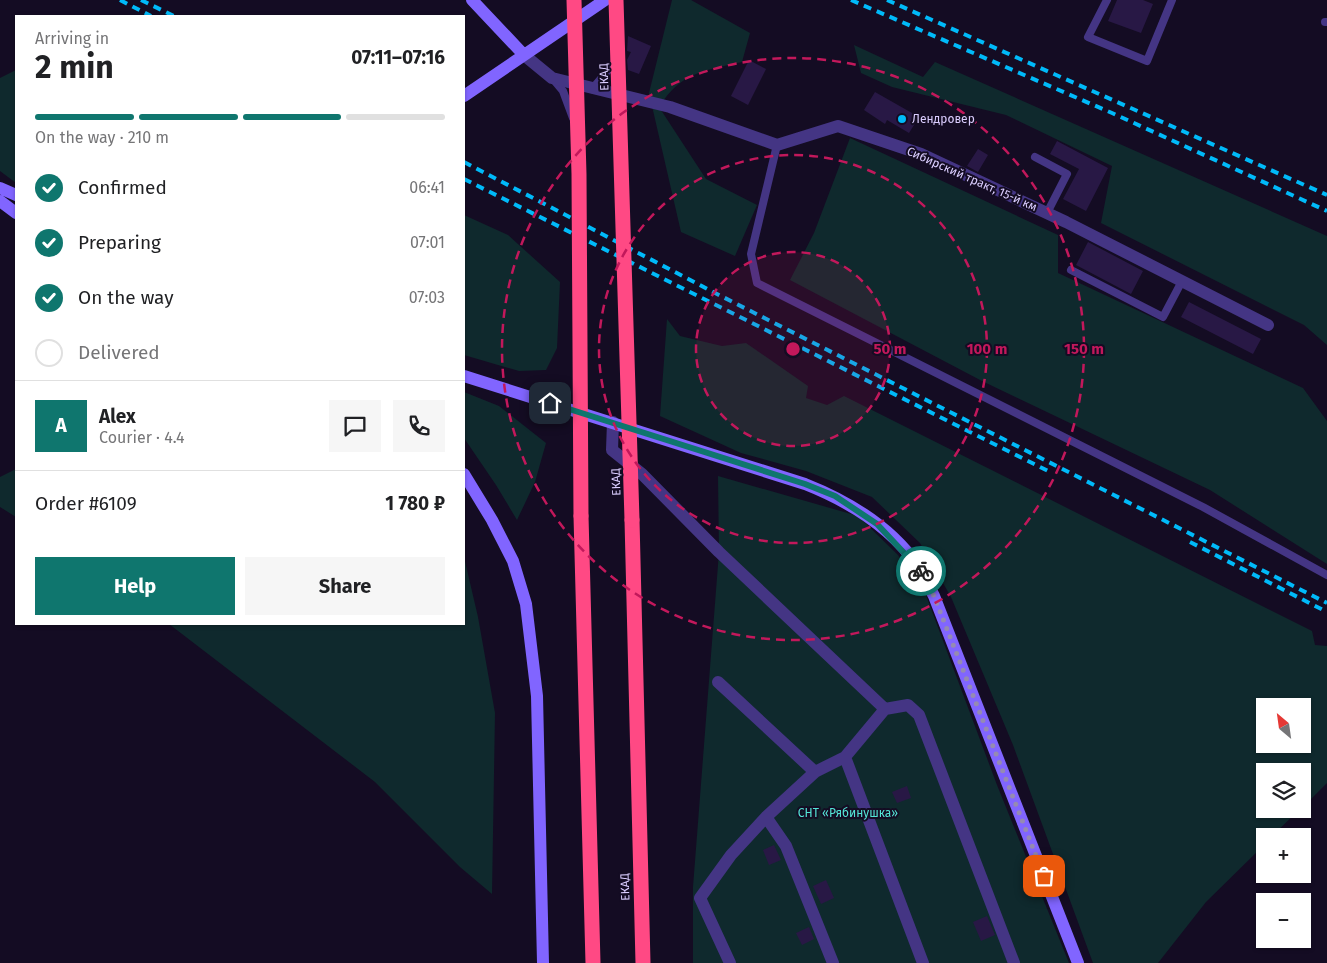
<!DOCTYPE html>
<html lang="en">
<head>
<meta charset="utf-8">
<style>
	body { margin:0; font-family:"Fira Sans",sans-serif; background:#f6f6f6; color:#202124; height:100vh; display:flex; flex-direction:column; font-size:19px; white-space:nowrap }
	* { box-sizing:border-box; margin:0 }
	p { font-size:16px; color:#757577 }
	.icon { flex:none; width:28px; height:28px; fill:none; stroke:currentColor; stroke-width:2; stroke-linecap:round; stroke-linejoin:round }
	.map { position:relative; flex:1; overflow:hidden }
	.side { position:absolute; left:15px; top:15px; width:450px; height:610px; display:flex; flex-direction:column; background:#fff; border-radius:0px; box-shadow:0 1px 4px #0004 }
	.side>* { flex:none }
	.needle { width:32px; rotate:331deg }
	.controls { position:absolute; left:1256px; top:698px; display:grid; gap:10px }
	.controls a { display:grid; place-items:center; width:55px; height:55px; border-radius:0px; background:#fff; box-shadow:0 1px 4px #0004; font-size:25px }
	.pin { position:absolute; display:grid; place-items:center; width:42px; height:42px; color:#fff; margin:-21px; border-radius:10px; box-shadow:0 2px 8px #0006 }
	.courier { position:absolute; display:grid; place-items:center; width:50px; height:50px; margin:-25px; border:4px solid #0f766e; border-radius:50%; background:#fff; color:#222; box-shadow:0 1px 6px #0007 }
	.head em { font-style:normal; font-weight:700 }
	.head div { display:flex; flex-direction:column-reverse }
	.head { display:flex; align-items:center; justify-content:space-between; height:85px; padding:0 20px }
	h1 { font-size:32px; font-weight:700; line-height:38px }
	.bar { display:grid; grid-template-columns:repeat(4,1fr); gap:8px 5px; align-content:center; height:60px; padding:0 20px }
	.bar i { height:6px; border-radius:4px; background:#e0e0e0 }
	.bar .active { background:#0f766e }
	.bar p { grid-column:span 4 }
	.line { display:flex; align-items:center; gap:12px; padding:0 20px; border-top:1px solid #e0e0e0 }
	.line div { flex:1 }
	.round { display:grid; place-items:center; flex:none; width:52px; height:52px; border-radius:0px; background:#f6f6f6 }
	ol { padding:0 20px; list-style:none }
	li { display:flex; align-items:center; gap:15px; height:55px }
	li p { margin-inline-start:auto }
	li .icon { padding:5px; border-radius:50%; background:#0f766e; color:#fff; stroke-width:4 }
	li:last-child { color:#757577 }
	li i { width:28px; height:28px; border:2px solid #e0e0e0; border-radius:50% }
	.action { display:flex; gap:10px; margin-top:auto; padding:10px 20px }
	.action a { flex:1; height:58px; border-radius:0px; background:#0f766e; color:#fff; font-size:20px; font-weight:700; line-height:58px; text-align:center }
	.action a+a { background:#f6f6f6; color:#202124 }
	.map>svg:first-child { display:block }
	.green { fill:#0f292d; fill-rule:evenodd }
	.building { fill:#281845 }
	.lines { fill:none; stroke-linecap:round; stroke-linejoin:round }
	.lane { stroke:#443584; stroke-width:8 }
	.street { stroke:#443584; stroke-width:12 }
	.secondary { stroke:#8165ff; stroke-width:12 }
	.highway { stroke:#ff4984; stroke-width:15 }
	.rail { stroke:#00baf9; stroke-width:4; stroke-dasharray:8 6; stroke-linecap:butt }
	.highway-bridge { stroke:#ff4984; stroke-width:15 }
	.done { stroke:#958ab2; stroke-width:5; stroke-dasharray:0 9 }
	.route { stroke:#0f766e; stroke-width:6 }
	.ring { fill:none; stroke:#c2185b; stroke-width:2.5; stroke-dasharray:9 6 }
	.poi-dot { fill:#00baf9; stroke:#140c23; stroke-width:2 }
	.labels { text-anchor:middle; stroke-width:4; stroke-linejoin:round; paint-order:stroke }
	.street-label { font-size:12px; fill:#dbceff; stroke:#140c23 }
	.poi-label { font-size:12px; fill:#dbceff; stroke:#140c23; text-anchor:start }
	.park-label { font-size:12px; fill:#54e5d7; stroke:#140c23 }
	.centre { fill:#c2185b; stroke:#140c23; stroke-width:2.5 }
	.ring-label { font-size:15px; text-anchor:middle; font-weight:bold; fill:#c2185b; stroke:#140c23; stroke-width:4; stroke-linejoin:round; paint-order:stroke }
</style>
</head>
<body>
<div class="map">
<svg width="1327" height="963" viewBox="0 0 1327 963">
	<rect width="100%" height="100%" fill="#140c23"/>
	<path class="green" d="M 672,0 L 691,0 L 750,33 L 742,62 C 704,71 682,71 659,107 L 706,179 L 757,205 L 735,256 L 681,232 L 649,93 Z
		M 854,45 L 923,77 L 935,62 L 1327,236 L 1327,345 L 1304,325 L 1101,223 L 1112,166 L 1006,115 L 892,87 L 861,73 Z
		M 16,70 L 16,183 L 0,171 L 0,78 Z
		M 850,138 L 1058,235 L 1058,273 L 1303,388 L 1327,421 L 1327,564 L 1210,490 L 982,381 L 790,280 L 814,233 Z
		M 464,215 L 508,235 L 560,282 L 557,348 L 546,370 L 519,371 L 464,355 Z
		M 667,319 L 680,336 L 722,346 L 746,343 L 808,386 L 806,398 L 827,405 L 844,396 L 1312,631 L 1315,645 L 1327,646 L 1327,783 L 1303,807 L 1302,771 L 1265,771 L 1265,809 L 1300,809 L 1272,836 L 1265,836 L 1265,844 L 1206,902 L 1158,963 L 1093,963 L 1013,745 L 951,597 L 920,543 L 872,497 L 806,471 L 741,453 L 660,416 ZM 1265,706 L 1302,706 L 1302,744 L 1265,744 Z
		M 464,392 L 499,406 L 546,443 L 535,482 L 517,520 L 496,485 L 464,438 Z
		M 16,469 L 16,517 L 0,507 L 0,477 Z
		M 718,476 L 858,516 L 898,555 L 924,590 L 997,785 L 1069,963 L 693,963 L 693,887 L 719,552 Z
		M 464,557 L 478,617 L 495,713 L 492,894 L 460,867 L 375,782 L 169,624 L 464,624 Z"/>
	<path class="building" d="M 1117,0 L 1143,0 L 1153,4 L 1141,33 L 1108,21 Z
		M 628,36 L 651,46 L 639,74 L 628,70 L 627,60 L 631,52 L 627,51 Z
		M 749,60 L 766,69 L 748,105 L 731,96 Z
		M 875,92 L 919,117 L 909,133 L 887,120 L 885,124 L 864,110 Z
		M 1057,141 L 1108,168 L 1086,211 L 1063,199 L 1079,169 L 1050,154 Z
		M 978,149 L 988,155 L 978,172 L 967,166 Z
		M 1088,242 L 1143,271 L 1131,294 L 1076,265 Z
		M 1189,302 L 1261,339 L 1253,354 L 1181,317 Z
		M 907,786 L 911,798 L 897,803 L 892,792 Z
		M 774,845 L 781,860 L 769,865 L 763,850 Z
		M 826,880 L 834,898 L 821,904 L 813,886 Z
		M 987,916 L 995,935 L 981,941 L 973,922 Z
		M 809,927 L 814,939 L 802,945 L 796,933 Z"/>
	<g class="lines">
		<path class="lane" d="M 1107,0 L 1088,37 L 1147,61 L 1172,0
			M 1325,22 L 1327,22
			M 553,79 L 563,91 L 573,118
			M 592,89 L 617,60
			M 777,145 L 751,254 L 757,283 L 1203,507 L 1327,575
			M 1035,157 L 1067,174 L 1047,213
			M 1071,270 L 1163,317 L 1182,281"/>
		<path class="street" d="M 524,55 L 552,78 L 670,107 L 777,145 L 838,126 L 921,154 L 1066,222 L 1268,325
			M 613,422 L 612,450 L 642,474 L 719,552 L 885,709
			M 718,682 L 815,772
			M 845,757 L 923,963
			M 766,817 L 786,846 L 833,963
			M 730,963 L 700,898 L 731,855 L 766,817 L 815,772 L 845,757 L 885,709 L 908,705 L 919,715 L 1014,963"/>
		<path class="secondary" d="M 472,0 L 524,55
			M 464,96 L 605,0
			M 0,188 L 16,195
			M 0,201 L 16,213
			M 464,376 L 805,484 C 848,501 891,527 918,566 C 925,575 929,587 934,596 L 1078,963
			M 464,474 L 492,520 L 513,561 L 526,604 L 537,696 L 543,963"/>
		<path class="highway" d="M 581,516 L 593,963
			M 632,520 L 643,963"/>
		<path class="rail" d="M 120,0 L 151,16
			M 141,0 L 174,16
			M 851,0 L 1112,113 L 1327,211
			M 887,0 L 1327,195
			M 464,162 L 717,294 L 1327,603
			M 464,179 L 1052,473
			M 1190,542 L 1327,612"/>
		<path class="highway-bridge" d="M 574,0 L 579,174 L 581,516
			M 616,0 L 632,520"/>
	</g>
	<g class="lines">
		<path class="done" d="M 921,571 L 934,596 L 1044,876"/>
		<path class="route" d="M 550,403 L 805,484 L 835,496 L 877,524 L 921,571"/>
	</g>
	<circle cx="793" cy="349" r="97" fill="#c2185b" fill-opacity=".12"/>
	<g class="ring">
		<circle cx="793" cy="349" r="97"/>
		<circle cx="793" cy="349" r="194"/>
		<circle cx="793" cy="349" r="291"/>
	</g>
	<circle class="poi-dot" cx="902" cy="119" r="5"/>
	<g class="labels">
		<g class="street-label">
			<text transform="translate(604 77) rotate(-92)" y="4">ЕКАД</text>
			<text transform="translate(972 179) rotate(24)" y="4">Сибирский тракт, 15-й км</text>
			<text transform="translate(616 482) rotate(-92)" y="4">ЕКАД</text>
			<text transform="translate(625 887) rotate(-92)" y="4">ЕКАД</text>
		</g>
		<g class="poi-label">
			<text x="912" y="123">Лендровер</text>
		</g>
		<g class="park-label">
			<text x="848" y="817">СНТ «Рябинушка»</text>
		</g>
	</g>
	<circle cx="793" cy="349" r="8" class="centre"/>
	<g class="ring-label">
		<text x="890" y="354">50 m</text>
		<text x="987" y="354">100 m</text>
		<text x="1084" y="354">150 m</text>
	</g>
</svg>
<div class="controls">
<a><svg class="needle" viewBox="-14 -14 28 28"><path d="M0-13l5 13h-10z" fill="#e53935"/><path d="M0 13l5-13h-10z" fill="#757577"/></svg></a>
<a><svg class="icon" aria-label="layers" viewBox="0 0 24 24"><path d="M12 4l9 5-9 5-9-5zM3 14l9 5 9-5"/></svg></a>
<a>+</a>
<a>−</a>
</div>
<div class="pin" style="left:1044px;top:876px;background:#ea580c"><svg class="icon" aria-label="bag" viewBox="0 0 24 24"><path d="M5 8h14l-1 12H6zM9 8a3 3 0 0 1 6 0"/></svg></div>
<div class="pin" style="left:550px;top:403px;background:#1f2937"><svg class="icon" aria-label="home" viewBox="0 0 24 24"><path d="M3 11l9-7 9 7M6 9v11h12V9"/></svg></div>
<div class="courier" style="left:921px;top:571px"><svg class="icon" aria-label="bike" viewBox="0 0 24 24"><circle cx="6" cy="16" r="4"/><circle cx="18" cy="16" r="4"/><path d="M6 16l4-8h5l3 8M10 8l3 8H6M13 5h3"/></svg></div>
<section class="side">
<div class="head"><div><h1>2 min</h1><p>Arriving in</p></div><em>07:11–07:16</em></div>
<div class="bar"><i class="active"></i><i class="active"></i><i class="active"></i><i></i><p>On the way · 210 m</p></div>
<ol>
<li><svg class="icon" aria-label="check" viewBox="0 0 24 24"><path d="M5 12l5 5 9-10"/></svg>Confirmed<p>06:41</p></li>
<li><svg class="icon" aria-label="check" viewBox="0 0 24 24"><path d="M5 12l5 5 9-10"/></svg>Preparing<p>07:01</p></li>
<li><svg class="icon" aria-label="check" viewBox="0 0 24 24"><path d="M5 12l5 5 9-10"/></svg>On the way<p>07:03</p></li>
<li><i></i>Delivered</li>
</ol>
<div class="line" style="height:90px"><b class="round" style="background:#0f766e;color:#fff">A</b><div><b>Alex</b><p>Courier · 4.4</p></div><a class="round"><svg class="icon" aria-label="chat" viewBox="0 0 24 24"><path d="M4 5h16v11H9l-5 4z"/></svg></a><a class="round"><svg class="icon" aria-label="phone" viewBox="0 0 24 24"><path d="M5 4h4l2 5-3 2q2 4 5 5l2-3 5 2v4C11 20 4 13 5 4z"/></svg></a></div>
<div class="line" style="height:65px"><div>Order #6109</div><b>1 780 ₽</b></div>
<div class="action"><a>Help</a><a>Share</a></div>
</section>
</div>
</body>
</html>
